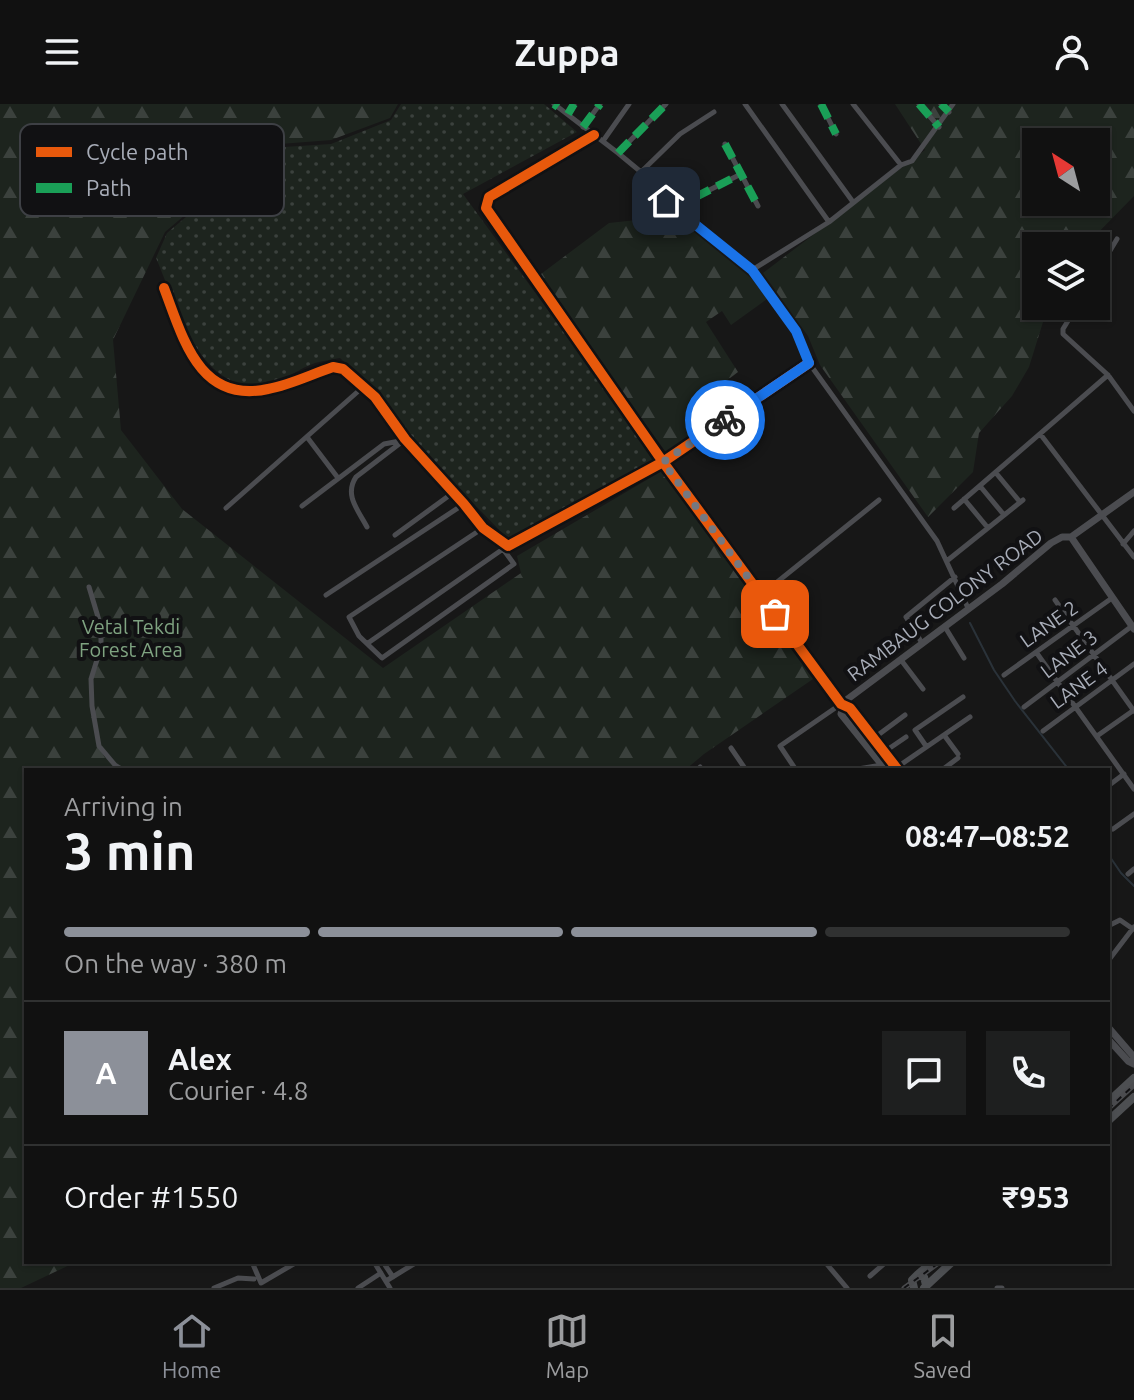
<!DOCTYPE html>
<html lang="en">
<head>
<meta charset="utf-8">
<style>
	body { margin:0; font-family:Ubuntu,sans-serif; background:#1e1f1f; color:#f1f3f6; height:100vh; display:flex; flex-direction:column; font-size:30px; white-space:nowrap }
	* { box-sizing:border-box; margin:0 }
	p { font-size:26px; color:#9c9d9f }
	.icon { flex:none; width:44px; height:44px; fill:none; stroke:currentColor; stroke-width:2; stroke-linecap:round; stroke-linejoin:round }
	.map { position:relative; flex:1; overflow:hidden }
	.side { position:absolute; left:24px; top:664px; width:1086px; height:496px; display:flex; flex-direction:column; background:#111; border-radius:0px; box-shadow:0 2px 6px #0004,0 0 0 2px #303131 }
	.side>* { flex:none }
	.needle { width:52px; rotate:324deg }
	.controls { position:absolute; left:1022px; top:24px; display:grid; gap:16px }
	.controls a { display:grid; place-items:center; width:88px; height:88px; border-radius:0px; background:#111; box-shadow:0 2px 6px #0004,0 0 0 2px #303131; font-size:40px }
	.pin { position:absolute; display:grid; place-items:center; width:68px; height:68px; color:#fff; margin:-34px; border-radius:16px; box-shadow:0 4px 12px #0006 }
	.courier { position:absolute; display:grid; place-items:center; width:80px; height:80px; margin:-40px; border:6px solid #1a73e8; border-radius:50%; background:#fff; color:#222; box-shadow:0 2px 10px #0007 }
	.overview em { font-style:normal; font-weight:700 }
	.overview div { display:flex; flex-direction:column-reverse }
	.overview { display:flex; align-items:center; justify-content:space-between; height:136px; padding:0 40px }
	h1 { font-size:52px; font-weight:700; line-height:60px }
	.bar { display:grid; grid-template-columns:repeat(4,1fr); gap:12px 8px; align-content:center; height:96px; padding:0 40px }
	.bar i { height:10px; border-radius:6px; background:#303131 }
	.bar .current { background:#8c9099 }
	.bar p { grid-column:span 4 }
	.line { display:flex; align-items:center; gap:20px; padding:0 40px; border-top:2px solid #303131 }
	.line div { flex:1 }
	.round { display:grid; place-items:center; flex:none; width:84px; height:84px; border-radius:0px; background:#1e1f1f }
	header { display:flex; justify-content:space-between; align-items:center; height:104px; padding:0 40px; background:#111; font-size:36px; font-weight:700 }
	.dock { display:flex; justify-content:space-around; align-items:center; height:112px; border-top:2px solid #303131; background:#111; font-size:22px; color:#9c9d9f }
	.dock a { display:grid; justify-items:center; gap:4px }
	.dock .current { color:#8c9099 }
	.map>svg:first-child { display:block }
	.grass { fill:url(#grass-dots) }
	.forest { fill:url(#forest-firs); fill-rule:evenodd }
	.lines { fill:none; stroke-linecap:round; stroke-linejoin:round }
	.stream { stroke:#2a3239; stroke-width:2 }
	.minor { stroke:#4b4c50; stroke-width:5 }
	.tertiary { stroke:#4b4c50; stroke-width:7 }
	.primary { stroke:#4d4f52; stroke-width:8 }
	.rail-casing { stroke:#4b4c4f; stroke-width:5 }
	.rail { stroke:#111113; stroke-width:2; stroke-dasharray:6; stroke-linecap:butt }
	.quiet { stroke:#1a9f57; stroke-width:8; stroke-dasharray:16 8; stroke-linecap:butt }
	.cycleway-casing { stroke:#111113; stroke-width:15 }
	.cycleway { stroke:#e8590c; stroke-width:10 }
	.done { stroke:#757880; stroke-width:8; stroke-dasharray:0 14.4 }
	.route { stroke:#1a73e8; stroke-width:10 }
	.labels { text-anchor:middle; stroke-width:8; stroke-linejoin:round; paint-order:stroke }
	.street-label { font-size:20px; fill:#a8adb8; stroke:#111113 }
	.park-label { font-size:20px; fill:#7fa381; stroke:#111113 }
	.key { fill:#111113; stroke:#3e4045; stroke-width:2 }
	.key-label { font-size:22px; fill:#a8adb8 }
</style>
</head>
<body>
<header><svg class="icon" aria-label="menu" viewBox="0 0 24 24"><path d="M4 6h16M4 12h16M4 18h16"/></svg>Zuppa<svg class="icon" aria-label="person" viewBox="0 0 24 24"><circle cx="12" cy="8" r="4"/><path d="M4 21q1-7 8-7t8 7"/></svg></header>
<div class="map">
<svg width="1134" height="1184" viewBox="0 0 1134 1184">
	<defs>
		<pattern id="grass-dots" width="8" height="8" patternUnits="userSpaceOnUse" patternTransform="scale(2)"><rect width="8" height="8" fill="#1d241e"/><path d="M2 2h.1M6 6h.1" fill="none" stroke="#3b413d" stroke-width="1.8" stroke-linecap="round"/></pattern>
		<pattern id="forest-firs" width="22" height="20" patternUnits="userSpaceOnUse" patternTransform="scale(2)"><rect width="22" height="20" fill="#1d241e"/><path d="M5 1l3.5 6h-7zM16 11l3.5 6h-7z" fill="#3b413d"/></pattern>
	</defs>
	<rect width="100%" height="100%" fill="#171717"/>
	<path class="grass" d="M 401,0 L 544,0 L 577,28 L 463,90 L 656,354 L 508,435 L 408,332 L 377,289 L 340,254 C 332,255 323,257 315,259 C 300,264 285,276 270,280 C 201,296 177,202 156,154 L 167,129 L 268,44 L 331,40 L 391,16 Z"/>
	<path class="forest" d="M 0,0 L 398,0 L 390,14 L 331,36 L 267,41 L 165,128 L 113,236 L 121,326 L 182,405 L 383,564 L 521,469 L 517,452 L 662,367 L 813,575 L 704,650 L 685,666 L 26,666 L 26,1158 L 76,1158 L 21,1184 L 0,1184 Z
		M 895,0 L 1134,0 L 1134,92 L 1085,142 L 1036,142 L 1036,202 L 1048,202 L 1029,263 L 1012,292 L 979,329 L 973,368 L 928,413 L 820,261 L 808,232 L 763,169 L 925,46 ZM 1036,38 L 1096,38 L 1096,98 L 1036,98 Z
		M 674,112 L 752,175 L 767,195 L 731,221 L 722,207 L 706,218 L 738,268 L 717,284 L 733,308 L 668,351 L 537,173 L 609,119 Z"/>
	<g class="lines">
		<path class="stream" d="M 970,519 L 994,566 L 1015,597 L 1069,666
			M 1108,750 L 1121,769 L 1134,782"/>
		<path class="minor" d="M 554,0 L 618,49 L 641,68 L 670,101 L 752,166 L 796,227 L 809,259 L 937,437 L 968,504
			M 745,0 L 829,118
			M 782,0 L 853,98
			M 821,0 L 836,30
			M 853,0 L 901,61
			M 919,0 L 939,23
			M 941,0 L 949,8
			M 568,10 L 574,0
			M 583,23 L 600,0
			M 594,31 L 489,93 L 486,104 L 663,357
			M 603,37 L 629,0
			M 725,40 L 758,102
			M 618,49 L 666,0
			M 641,68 L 680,30 L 714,8
			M 674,104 L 741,70
			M 752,166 L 829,118 L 901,61 L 912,57 L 953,0
			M 1096,170 L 1117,135
			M 164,184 C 183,234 199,300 268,285 C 290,281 312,270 333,263 L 343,265 L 375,293 L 405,335 L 464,400 L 483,424 L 508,442 L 663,358 L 809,259
			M 1077,202 L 1063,225 L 1063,230 L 1108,271 L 1134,307
			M 1041,331 L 1134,453
			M 307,333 L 338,374
			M 996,369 L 1020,398
			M 980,382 L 1004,411
			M 964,395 L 988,424
			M 302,402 L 384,340 L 405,336
			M 226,404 L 363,283
			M 954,404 L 1108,271
			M 367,423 C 358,406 344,391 356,373 L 403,337
			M 483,424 L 349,513 L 359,532 L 382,554 L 514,460 L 503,445
			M 395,431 L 454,388
			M 1123,440 L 1134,427
			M 948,456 L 1023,396
			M 89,483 L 101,523 L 101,543 L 91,575 L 92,602 L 99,642 L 115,661 L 123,666
			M 326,491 L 464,400
			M 761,491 L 879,396
			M 1055,496 L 1134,607
			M 945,523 L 964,554
			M 368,539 L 503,445
			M 922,539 L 906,513 L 955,473
			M 1036,548 L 1134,685
			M 901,556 L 923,585
			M 1004,571 L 1112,494
			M 1024,603 L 1132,522
			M 1043,627 L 1134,560
			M 944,631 L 958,650
			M 1097,632 L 1134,606
			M 874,634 L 905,611
			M 926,642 L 915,626 L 963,593
			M 731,644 L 746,666
			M 884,648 L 906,633
			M 700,663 L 702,666
			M 796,666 L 780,642 L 841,600
			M 852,666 L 882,661
			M 893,666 L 970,613
			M 942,666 L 958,654
			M 1108,682 L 1124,670
			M 1113,725 L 1134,710
			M 1128,770 L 1134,765
			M 1108,822 L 1120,816 L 1133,825
			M 1108,857 L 1134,823
			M 252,1158 L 261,1179 L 297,1158
			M 374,1158 L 390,1184
			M 383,1158 L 393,1173
			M 825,1158 L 847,1184
			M 870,1172 L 886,1158
			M 386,1177 L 417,1158
			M 214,1184 L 238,1174 L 254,1175
			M 358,1184 L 381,1169
			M 997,1184 L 1002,1184"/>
		<path class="tertiary" d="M 663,358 L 841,600 L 850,604 L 898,666
			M 1071,433 L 1134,525
			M 841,600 L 1002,480 L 1051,439 L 1062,433 L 1071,433 L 1134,388
			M 843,603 L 841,610 L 886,666
			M 1108,923 L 1134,953
			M 1108,935 L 1128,957 L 1134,960"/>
		<path class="primary" d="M 1108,998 L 1134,974
			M 1108,1017 L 1134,993
			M 917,1171 L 932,1158
			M 914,1184 L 912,1176 L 917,1171 L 924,1173 L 926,1181
			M 924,1184 L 952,1158"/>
		<g class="rail-casing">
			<path id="rail" d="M 1108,1005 L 1134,981
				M 904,1184 L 940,1158"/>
		</g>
		<use href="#rail" class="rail"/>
		<path class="quiet" d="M 554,0 L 558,3
			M 821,0 L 836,30
			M 919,0 L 939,23
			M 941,0 L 949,8
			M 568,10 L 574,0
			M 583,23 L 600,0
			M 725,40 L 758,102
			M 618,49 L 666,0
			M 674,104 L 741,70"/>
		<g class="cycleway-casing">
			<path id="cycleway" d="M 594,31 L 489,93 L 486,104 L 663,358 L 841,600 L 850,604 L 898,666
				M 164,184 C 183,234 199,300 268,285 C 290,281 312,270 333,263 L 343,265 L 375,293 L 405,335 L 464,400 L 483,424 L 508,442 L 663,358 L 809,259"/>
		</g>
		<use href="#cycleway" class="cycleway"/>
	</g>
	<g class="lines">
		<path class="done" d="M 725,316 L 663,358 L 775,510"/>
		<path class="route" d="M 666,97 L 752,166 L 796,227 L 809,259 L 725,316"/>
	</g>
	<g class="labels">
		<g class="street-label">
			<text transform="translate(945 501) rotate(-37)" y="7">RAMBAUG COLONY ROAD</text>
			<text transform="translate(1049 520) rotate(-35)" y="7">LANE 2</text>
			<text transform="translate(1069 550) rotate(-37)" y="7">LANE 3</text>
			<text transform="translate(1079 581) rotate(-36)" y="7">LANE 4</text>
		</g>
		<g class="park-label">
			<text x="131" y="530">Vetal Tekdi<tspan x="131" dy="23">Forest Area</tspan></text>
		</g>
	</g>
	<rect x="20" y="20" width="264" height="92" rx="12" class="key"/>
	<rect x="36" y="43" width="36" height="10" fill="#e8590c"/>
	<rect x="36" y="79" width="36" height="10" fill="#1a9f57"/>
	<g class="key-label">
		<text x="86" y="56">Cycle path</text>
		<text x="86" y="92">Path</text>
	</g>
</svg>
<div class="controls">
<a><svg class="needle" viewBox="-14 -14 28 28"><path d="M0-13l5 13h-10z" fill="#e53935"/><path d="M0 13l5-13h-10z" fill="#9c9d9f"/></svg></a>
<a><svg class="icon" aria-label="layers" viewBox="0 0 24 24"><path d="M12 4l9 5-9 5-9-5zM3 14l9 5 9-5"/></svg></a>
</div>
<div class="pin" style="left:775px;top:510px;background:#ea580c"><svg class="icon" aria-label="bag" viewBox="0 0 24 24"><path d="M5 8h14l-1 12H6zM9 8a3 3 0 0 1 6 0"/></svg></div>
<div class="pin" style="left:666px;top:97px;background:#1f2937"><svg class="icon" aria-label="home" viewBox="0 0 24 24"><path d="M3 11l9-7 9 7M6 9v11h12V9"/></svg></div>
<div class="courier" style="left:725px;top:316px"><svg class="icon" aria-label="bike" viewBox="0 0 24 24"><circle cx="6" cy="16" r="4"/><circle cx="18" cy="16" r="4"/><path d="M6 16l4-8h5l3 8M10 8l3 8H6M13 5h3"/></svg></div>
<section class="side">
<div class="overview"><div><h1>3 min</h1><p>Arriving in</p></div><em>08:47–08:52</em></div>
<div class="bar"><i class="current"></i><i class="current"></i><i class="current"></i><i></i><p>On the way · 380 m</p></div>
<div class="line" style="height:144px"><b class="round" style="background:#8c9099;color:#fff">A</b><div><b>Alex</b><p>Courier · 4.8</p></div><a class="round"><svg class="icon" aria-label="chat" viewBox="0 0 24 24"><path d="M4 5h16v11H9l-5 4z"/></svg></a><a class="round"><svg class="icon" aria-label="phone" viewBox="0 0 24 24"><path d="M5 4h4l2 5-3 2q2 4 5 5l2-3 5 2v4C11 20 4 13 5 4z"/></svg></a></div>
<div class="line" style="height:104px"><div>Order #1550</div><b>₹953</b></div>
</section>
</div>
<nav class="dock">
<a class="current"><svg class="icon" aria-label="home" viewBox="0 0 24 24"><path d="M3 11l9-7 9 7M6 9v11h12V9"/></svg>Home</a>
<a><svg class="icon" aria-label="map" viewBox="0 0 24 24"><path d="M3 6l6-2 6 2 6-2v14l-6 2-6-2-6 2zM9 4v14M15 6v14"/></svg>Map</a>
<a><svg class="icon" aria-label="saved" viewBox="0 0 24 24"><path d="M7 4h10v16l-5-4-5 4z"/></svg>Saved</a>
</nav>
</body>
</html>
